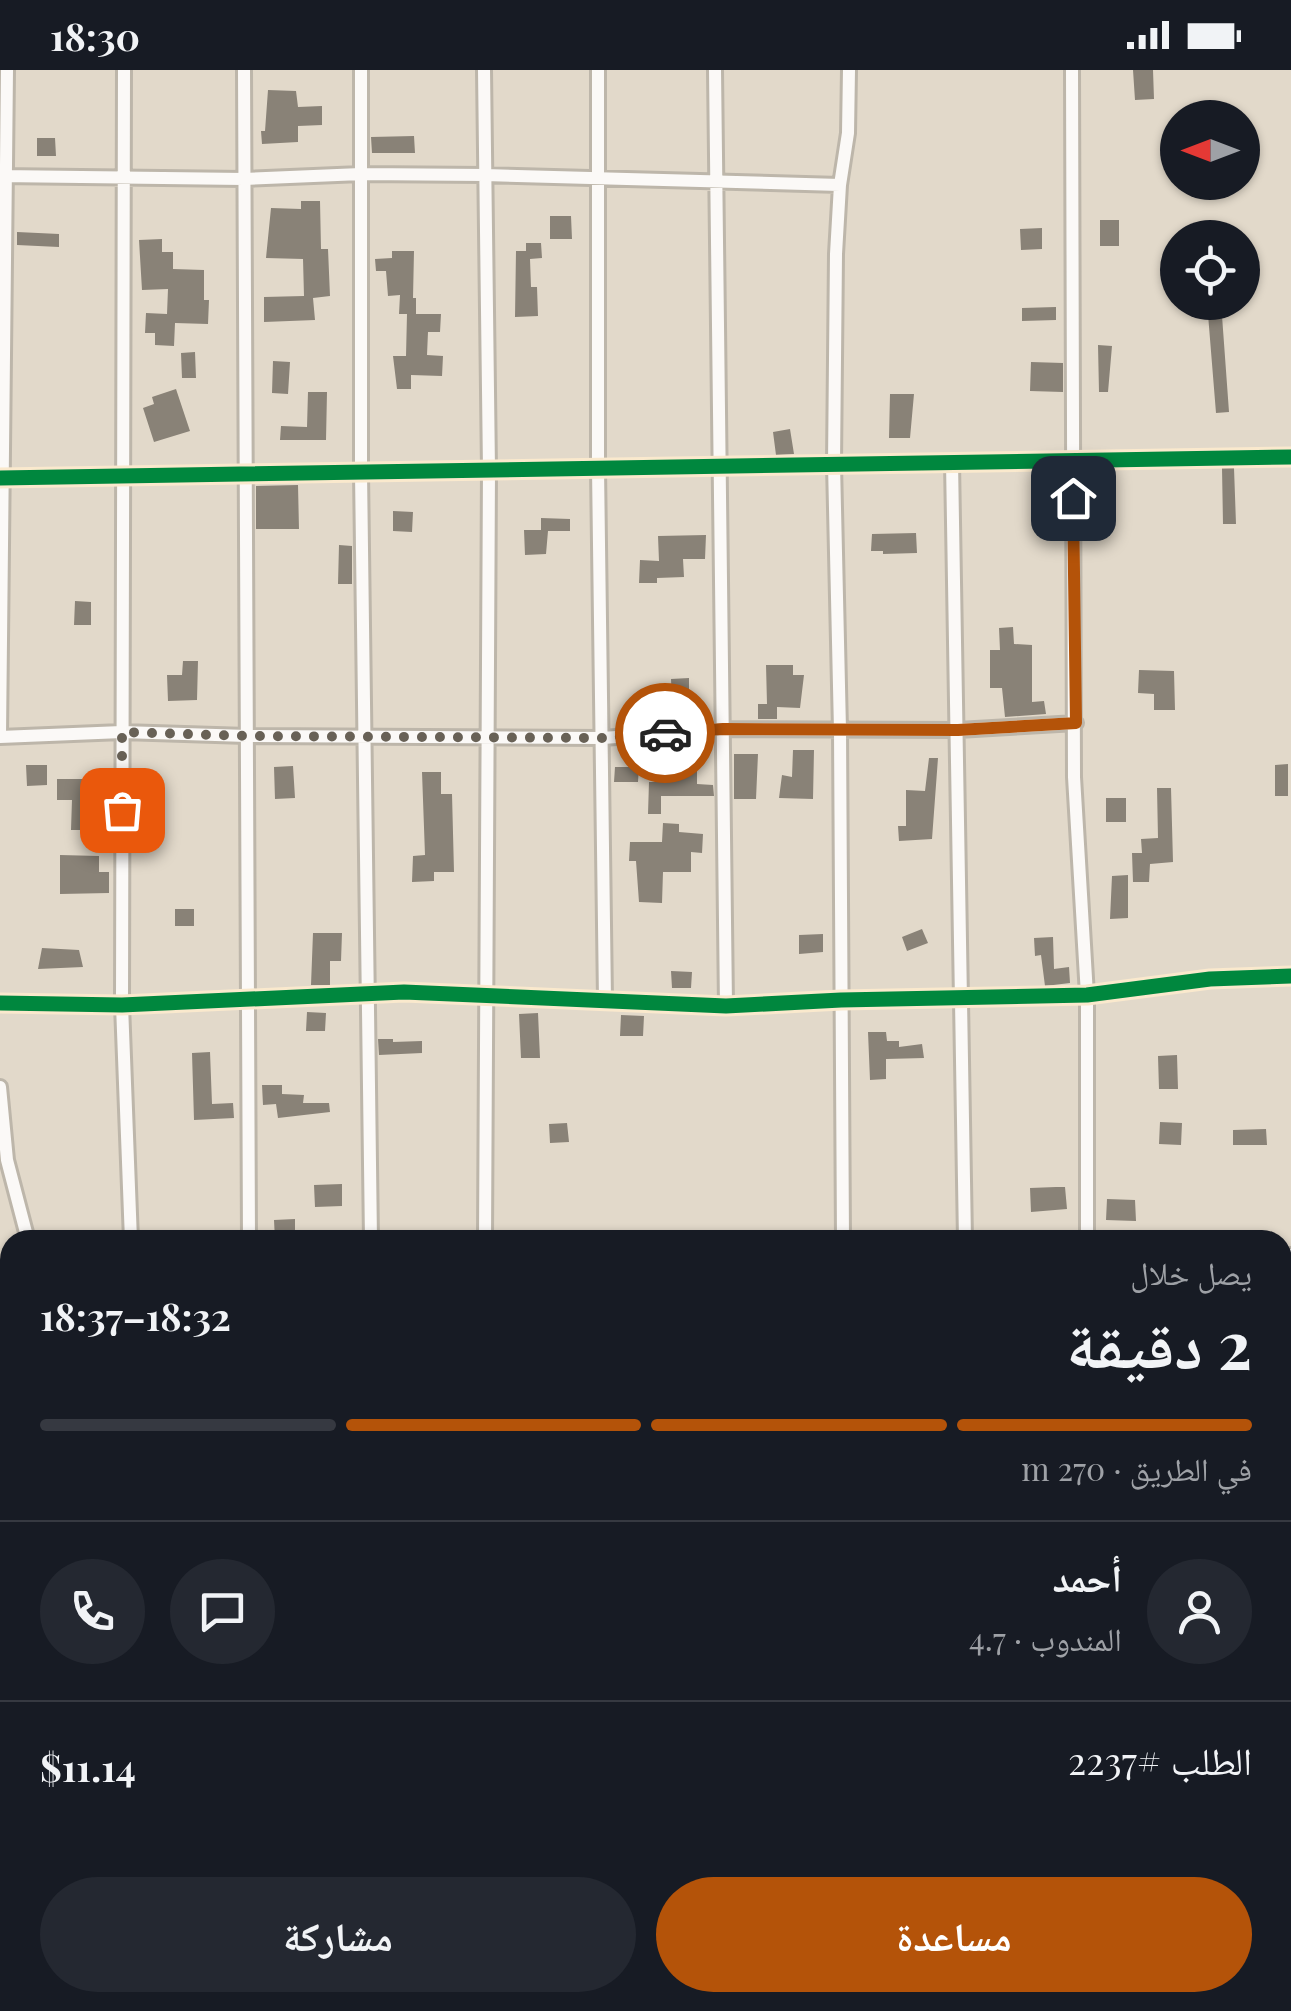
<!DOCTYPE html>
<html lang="ar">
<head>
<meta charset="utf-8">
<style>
	body { margin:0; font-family:"Playfair Display","Noto Naskh Arabic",serif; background:#242831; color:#f1f3f6; direction:rtl; height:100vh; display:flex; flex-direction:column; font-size:38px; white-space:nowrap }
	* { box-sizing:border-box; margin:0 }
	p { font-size:32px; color:#9ea1a6 }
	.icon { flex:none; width:55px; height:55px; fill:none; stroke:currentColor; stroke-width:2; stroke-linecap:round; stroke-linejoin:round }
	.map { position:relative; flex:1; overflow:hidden; direction:ltr }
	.details { position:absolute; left:0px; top:1160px; width:1292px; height:782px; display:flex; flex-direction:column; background:#171b24; border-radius:30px 30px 0 0; box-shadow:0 2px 8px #0004; direction:rtl }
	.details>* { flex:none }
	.needle { width:65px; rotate:270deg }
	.fabs { position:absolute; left:1160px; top:30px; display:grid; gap:20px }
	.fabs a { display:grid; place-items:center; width:100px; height:100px; border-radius:50%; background:#171b24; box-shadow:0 2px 8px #0004; font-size:50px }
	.pin { position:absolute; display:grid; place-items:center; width:85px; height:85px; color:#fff; margin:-42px; border-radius:20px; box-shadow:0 5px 15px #0006 }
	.courier { position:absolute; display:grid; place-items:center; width:100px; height:100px; margin:-50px; border:8px solid #b45309; border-radius:50%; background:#fff; color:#222; box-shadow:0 2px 12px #0007 }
	.headline em { font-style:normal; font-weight:700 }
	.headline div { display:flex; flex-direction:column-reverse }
	.headline { display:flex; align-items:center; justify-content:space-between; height:170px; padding:0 40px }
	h1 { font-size:65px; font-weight:700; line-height:75px }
	.bar { display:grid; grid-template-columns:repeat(4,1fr); gap:15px 10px; align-content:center; height:120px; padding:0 40px }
	.bar i { height:12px; border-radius:8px; background:#363941 }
	.bar .selected { background:#b45309 }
	.bar p { grid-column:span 4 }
	.line { display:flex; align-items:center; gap:25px; padding:0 40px; border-top:2px solid #363941 }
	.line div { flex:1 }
	.round { display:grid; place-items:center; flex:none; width:105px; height:105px; border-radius:52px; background:#242831 }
	.cta { display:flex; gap:20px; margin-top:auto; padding:20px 40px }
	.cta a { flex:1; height:115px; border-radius:60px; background:#b45309; color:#fff; font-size:40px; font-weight:700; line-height:115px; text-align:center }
	.cta a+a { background:#242831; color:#f1f3f6 }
	.status { display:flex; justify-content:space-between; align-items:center; height:70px; padding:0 50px; background:#171b24; direction:ltr }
	.status svg { height:28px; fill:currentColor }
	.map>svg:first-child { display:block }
	.building { fill:#898277 }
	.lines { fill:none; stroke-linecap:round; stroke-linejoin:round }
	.street-casing { stroke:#bdb6aa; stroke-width:18 }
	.street { stroke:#fbf9f7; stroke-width:12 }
	.cycleway-casing { stroke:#fae9cd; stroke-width:21 }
	.cycleway { stroke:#00873e; stroke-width:15 }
	.done { stroke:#686156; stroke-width:10; stroke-dasharray:0 18 }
	.route { stroke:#b45309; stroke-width:12 }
</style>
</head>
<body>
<div class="status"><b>18:30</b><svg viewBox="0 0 49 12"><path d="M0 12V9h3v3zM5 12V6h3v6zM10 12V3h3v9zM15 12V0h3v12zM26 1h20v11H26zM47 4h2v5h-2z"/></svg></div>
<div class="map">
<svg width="1291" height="1941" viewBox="0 0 1291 1941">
	<rect width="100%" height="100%" fill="#e2d9ca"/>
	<path class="building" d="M 1133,0 L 1153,0 L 1154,29 L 1135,30 Z
		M 268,20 L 296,21 L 298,37 L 322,36 L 322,55 L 298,56 L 298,72 L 262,74 L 261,61 L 265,61 Z
		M 414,66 L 415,83 L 372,83 L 371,67 Z
		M 37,68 L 55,68 L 56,86 L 37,86 Z
		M 301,131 L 320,131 L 321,179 L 328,179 L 330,226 L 313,228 L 315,250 L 264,252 L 264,227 L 304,226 L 303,189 L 266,188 L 271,138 L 301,139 Z
		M 550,146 L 571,146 L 572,169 L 550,169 Z
		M 1100,150 L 1119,150 L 1119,176 L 1100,176 Z
		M 1042,158 L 1042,179 L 1021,180 L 1020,159 Z
		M 17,162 L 59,164 L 59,177 L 17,175 Z
		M 162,169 L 162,182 L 173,182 L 173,199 L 204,200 L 204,230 L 209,230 L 208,254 L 175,253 L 174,276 L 155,275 L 155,263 L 145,263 L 146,243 L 167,244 L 168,219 L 142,220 L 139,170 Z
		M 526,173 L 541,173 L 542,188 L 530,189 L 531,217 L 537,217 L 538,246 L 515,247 L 516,181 L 526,181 Z
		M 392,181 L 414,181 L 413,228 L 416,228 L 416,244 L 441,244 L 440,262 L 428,262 L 427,285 L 443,286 L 442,306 L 411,305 L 411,319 L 397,319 L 393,286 L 406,286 L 407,244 L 399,244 L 400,225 L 388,226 L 386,201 L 376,201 L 375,189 L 392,188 Z
		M 1207,232 L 1221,232 L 1229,342 L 1216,343 Z
		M 1056,237 L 1056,250 L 1022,251 L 1022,238 Z
		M 1098,275 L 1112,276 L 1108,322 L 1099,322 Z
		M 195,282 L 196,308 L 182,308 L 181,283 Z
		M 273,291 L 290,292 L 288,324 L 272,323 Z
		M 1031,292 L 1063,293 L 1063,322 L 1030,321 Z
		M 176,319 L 190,361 L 154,372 L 143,338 L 154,334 L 152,327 Z
		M 308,322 L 327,322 L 326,370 L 280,370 L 281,356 L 307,357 Z
		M 890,324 L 914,324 L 910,368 L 889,368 Z
		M 790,359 L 794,384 L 776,385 L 773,362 Z
		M 1222,398 L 1234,398 L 1236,454 L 1223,454 Z
		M 298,415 L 299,459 L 256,459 L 256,416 Z
		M 393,441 L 413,442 L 412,462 L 393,461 Z
		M 541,448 L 570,449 L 570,461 L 548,461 L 546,484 L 525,485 L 524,460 L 541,460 Z
		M 916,463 L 917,483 L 883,484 L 883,481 L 871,481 L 872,464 Z
		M 706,465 L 705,489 L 683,489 L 684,507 L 657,508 L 657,513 L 639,513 L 640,490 L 659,491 L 658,466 Z
		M 339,475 L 352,476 L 352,514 L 338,514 Z
		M 75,531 L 91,532 L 91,555 L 74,555 Z
		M 1013,557 L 1014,574 L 1032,575 L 1032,632 L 1044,631 L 1046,644 L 1005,647 L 1002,618 L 990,618 L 990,580 L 1000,580 L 999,558 Z
		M 183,591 L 198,591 L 197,630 L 168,631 L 167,605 L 182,605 Z
		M 766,595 L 793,595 L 793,605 L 804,605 L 800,638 L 777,637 L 777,649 L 758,649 L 758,634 L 767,634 Z
		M 1139,600 L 1174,601 L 1175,640 L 1154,640 L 1154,624 L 1138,623 Z
		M 689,608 L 689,630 L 672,631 L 671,609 Z
		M 793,680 L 814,680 L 813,729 L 779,728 L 782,705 L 792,707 Z
		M 734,684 L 758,684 L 756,729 L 734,729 Z
		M 929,688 L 938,688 L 932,769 L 899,771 L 898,756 L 906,756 L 906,720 L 925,721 Z
		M 1288,694 L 1288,726 L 1275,726 L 1275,695 Z
		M 26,695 L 47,695 L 47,715 L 27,716 Z
		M 293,696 L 295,728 L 275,729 L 274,697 Z
		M 663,696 L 697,697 L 697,714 L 713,715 L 714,726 L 661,726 L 661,744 L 648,744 L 649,712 L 663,712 Z
		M 615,697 L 639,697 L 638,712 L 614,712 Z
		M 422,702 L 441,702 L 441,724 L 452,724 L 454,802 L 434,802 L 434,811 L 412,812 L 413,786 L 425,785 Z
		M 57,709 L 88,709 L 87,739 L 92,739 L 91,760 L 71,760 L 72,730 L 57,730 Z
		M 1157,718 L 1171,718 L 1173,792 L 1150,794 L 1149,812 L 1133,812 L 1132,783 L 1142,783 L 1141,769 L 1158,768 Z
		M 1106,728 L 1126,728 L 1126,752 L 1106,752 Z
		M 663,753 L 679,754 L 679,762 L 703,764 L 702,783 L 691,782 L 691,802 L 663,802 L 662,833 L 639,832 L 636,791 L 629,791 L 630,772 L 662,772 Z
		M 60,785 L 99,786 L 99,802 L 109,802 L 109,823 L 60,824 Z
		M 1128,805 L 1128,848 L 1110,849 L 1112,806 Z
		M 175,839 L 194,839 L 194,856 L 175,856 Z
		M 922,859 L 928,873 L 907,881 L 902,867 Z
		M 313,863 L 342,863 L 341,891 L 330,891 L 330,915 L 311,915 Z
		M 823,864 L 823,882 L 799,884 L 799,865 Z
		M 1053,867 L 1054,899 L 1069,897 L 1070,913 L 1045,916 L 1041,885 L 1035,886 L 1034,868 Z
		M 42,878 L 79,880 L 83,897 L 38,899 Z
		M 671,901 L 692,902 L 691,918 L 672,918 Z
		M 307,942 L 326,943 L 325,961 L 306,961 Z
		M 538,943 L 540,988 L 521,988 L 519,944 Z
		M 621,945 L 644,946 L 643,966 L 620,966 Z
		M 868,962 L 886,962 L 887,971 L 899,971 L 899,977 L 922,974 L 924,988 L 886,989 L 886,1009 L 870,1010 Z
		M 378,969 L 393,969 L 393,972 L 422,971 L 422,983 L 379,985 Z
		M 210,982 L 212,1034 L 233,1033 L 234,1048 L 194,1050 L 192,983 Z
		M 1177,985 L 1178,1019 L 1159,1019 L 1158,986 Z
		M 262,1015 L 282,1015 L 282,1024 L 304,1025 L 303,1033 L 329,1033 L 330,1042 L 278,1048 L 276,1034 L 263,1035 Z
		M 1160,1052 L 1182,1053 L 1181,1075 L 1159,1074 Z
		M 567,1053 L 569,1072 L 550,1073 L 549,1054 Z
		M 1266,1059 L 1267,1075 L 1233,1075 L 1233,1060 Z
		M 342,1114 L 342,1136 L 315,1137 L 314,1115 Z
		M 1056,1117 L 1065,1117 L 1067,1139 L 1031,1142 L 1030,1118 Z
		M 1107,1129 L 1135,1130 L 1136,1151 L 1106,1150 Z
		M 295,1149 L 295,1170 L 275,1170 L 274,1150 Z"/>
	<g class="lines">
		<g class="street-casing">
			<path id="street" d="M 124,0 L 122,935 L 131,1170
				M 244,0 L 249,1170
				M 361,0 L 361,402 L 371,1170
				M 484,0 L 489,400 L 485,1170
				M 598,0 L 598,398 L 605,930
				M 715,0 L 726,936
				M 1072,0 L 1074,707 L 1087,925 L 1087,1170
				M 0,106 L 244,109 L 361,104 L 485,105 L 840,115
				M 952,392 L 965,1170
				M 0,408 L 1291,387
				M 0,665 L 7,0
				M 0,667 L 122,662 L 247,666 L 603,668 L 723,659 L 958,660 L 1076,653
				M 0,933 L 122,935 L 404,922 L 726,936 L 841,930 L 1087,925 L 1210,909 L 1291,906
				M 0,1017 L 7,1090 L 28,1170
				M 843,1170 L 840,660 L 834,394 L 836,184 L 840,115 L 848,63 L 849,0
				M 1282,1185 L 1291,1185
				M 0,1362 L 10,1357
				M 0,1415 L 10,1439
				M 1282,1709 L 1291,1709
				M 405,1932 L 406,1941
				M 638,1932 L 641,1941
				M 867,1932 L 867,1941
				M 1200,1932 L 1200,1941
				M 1083,1941 L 1084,1932"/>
		</g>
		<use href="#street" class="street"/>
		<g class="cycleway-casing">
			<path id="cycleway" d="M 0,408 L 1291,387
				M 0,933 L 122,935 L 404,922 L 726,936 L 841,930 L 1087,925 L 1210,909 L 1291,906"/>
		</g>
		<use href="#cycleway" class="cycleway"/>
	</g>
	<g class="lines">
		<path class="done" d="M 122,740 L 122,662 L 247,666 L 603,668 L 665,663"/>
		<path class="route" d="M 665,663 L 723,659 L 958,660 L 1076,653 L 1073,428"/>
	</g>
</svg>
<div class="fabs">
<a><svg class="needle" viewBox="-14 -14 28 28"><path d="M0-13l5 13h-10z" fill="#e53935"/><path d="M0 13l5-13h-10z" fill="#9ea1a6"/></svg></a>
<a><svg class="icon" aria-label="locate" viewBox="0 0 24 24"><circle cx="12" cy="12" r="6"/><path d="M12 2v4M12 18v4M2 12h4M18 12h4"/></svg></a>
</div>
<div class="pin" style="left:122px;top:740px;background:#ea580c"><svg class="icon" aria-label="bag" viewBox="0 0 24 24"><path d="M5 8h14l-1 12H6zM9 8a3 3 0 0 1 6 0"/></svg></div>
<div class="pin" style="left:1073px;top:428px;background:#1f2937"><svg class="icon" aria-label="home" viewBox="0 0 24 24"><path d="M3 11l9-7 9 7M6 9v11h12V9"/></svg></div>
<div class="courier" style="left:665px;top:663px"><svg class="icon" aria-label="car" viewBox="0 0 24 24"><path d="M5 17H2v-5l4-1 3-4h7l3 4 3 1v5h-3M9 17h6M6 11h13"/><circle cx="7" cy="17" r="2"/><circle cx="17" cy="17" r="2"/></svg></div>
<section class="details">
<div class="headline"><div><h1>2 دقيقة</h1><p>يصل خلال</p></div><em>18:32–18:37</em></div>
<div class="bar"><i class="selected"></i><i class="selected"></i><i class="selected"></i><i></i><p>في الطريق · 270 m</p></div>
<div class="line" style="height:180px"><a class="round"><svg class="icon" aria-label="person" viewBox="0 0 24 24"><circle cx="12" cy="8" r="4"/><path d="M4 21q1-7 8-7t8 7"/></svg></a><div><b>أحمد</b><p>المندوب · 4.7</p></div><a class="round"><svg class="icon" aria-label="chat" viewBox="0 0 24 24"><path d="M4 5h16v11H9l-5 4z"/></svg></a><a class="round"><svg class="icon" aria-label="phone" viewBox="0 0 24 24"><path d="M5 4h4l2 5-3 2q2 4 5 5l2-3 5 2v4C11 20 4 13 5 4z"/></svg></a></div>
<div class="line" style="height:130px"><div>الطلب #2237</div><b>$11.14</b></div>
<div class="cta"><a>مساعدة</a><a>مشاركة</a></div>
</section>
</div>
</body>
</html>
